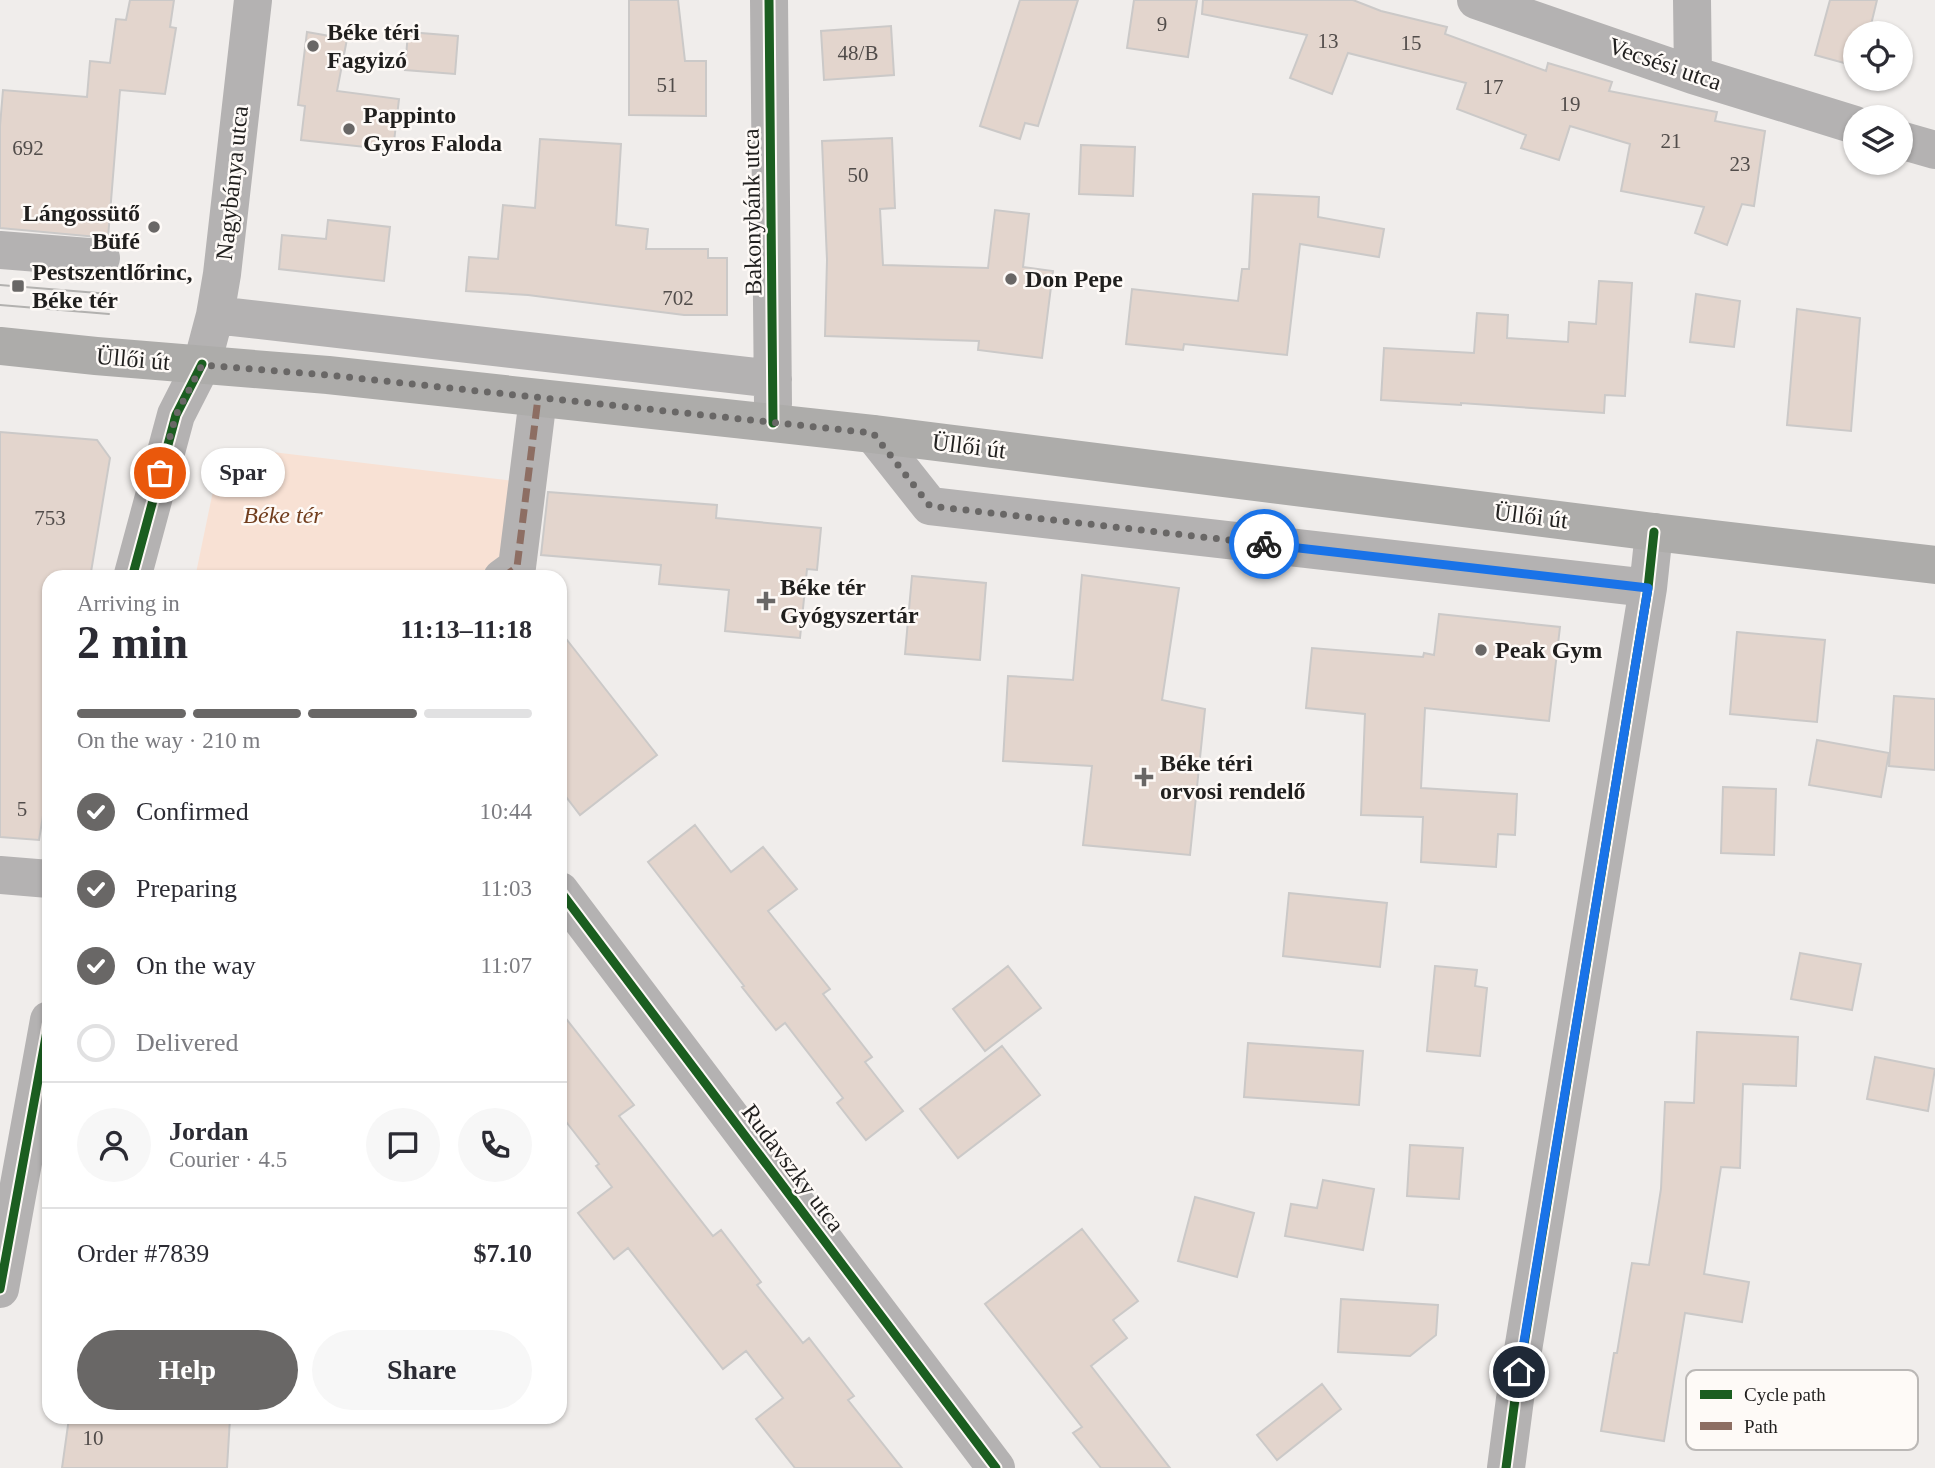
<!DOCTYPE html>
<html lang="en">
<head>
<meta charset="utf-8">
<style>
	body { margin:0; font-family:"Times New Roman",serif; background:#f7f7f7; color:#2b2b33; height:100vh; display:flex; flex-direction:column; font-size:26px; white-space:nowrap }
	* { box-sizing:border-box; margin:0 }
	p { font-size:23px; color:#7c7c81 }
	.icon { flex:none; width:38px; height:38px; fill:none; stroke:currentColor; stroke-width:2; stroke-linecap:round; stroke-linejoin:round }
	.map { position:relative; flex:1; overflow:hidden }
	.drawer { position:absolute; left:42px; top:570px; width:525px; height:854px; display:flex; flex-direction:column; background:#fff; border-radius:21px; box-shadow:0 2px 5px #0004 }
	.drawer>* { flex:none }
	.controls { position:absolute; left:1843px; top:21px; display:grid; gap:14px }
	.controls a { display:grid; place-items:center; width:70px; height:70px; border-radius:50%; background:#fff; box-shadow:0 2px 5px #0004; font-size:35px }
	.pin { position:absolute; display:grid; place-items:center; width:60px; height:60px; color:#fff; margin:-30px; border:4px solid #fff; border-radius:50%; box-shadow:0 2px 7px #0007 }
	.courier { position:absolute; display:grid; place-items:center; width:70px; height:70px; margin:-35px; border:5px solid #1a73e8; border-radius:50%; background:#fff; color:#222; box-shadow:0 2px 9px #0007 }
	.bubble { position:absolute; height:49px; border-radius:24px; background:#fff; box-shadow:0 2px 5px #0004; font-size:23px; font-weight:700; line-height:49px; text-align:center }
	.head em { font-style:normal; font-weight:700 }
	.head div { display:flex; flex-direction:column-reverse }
	.head { display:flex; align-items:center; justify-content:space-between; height:119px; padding:0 35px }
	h1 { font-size:46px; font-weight:700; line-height:52px }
	.bar { display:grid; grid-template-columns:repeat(4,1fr); gap:10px 7px; align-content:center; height:84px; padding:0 35px }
	.bar i { height:9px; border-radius:5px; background:#e1e1e2 }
	.bar .active { background:#696766 }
	.bar p { grid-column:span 4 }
	.line { display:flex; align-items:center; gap:18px; padding:0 35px; border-top:2px solid #e1e1e2 }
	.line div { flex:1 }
	.round { display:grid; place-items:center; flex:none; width:74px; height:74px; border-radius:37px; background:#f7f7f7 }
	ol { padding:0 35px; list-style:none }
	li { display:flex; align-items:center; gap:21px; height:77px }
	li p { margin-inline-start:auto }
	li .icon { padding:7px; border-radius:50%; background:#696766; color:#fff; stroke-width:4 }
	li:last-child { color:#7c7c81 }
	li i { width:38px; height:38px; border:4px solid #e1e1e2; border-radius:50% }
	.primary-button { display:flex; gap:14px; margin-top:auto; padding:14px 35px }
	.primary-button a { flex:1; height:80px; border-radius:42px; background:#696766; color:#fff; font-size:28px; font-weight:700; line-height:80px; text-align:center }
	.primary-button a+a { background:#f7f7f7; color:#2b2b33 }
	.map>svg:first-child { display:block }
	.green { fill:#f8e1d4 }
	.building { fill:#e3d5cd; stroke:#cbc9c8; stroke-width:2 }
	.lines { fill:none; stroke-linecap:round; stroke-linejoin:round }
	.minor { stroke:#b4b2b2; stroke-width:38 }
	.major { stroke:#adacaa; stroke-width:38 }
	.tram { stroke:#b2b1af; stroke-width:2 }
	.quiet { stroke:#8d6e63; stroke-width:7; stroke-dasharray:14 7; stroke-linecap:butt }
	.cycleway-casing { stroke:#fefaf7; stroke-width:13 }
	.cycleway { stroke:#1b5e20; stroke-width:9 }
	.done { stroke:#696766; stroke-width:7; stroke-dasharray:0 12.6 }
	.route { stroke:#1a73e8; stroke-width:9 }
	.poi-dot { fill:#696766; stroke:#fefaf7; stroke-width:2.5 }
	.labels { text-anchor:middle; stroke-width:5; stroke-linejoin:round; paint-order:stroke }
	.number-label { font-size:21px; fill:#514c4a }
	.poi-label { font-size:24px; font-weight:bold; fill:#201f1e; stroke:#fefaf7; text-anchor:start }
	.street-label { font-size:24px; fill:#201f1e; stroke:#fefaf7 }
	.park-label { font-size:24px; font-style:italic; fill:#723e1e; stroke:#fefaf7 }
	.key { fill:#fefaf7; stroke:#bbb8b6; stroke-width:2 }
	.key-label { font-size:19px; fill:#201f1e }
</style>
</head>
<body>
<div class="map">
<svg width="1935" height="1468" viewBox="0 0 1935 1468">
	<rect width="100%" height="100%" fill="#f0edeb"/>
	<path class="green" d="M 264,451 L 515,481 L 506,558 L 477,577 L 195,578 L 213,491 Z"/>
	<path class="building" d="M 130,0 L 174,0 L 170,27 L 176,28 L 165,94 L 120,90 L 108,238 L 0,228 L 0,126 L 3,90 L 87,97 L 90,61 L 110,63 L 116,19 L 126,20 Z
		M 629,0 L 678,0 L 685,61 L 706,61 L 706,116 L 629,115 Z
		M 1020,0 L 1078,0 L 1038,126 L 1025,123 L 1020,139 L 980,126 Z
		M 1134,0 L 1197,0 L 1188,57 L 1127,48 Z
		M 1203,0 L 1353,0 L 1381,11 L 1447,27 L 1445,34 L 1546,71 L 1548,63 L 1612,82 L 1609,91 L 1717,112 L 1715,121 L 1765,131 L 1754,206 L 1742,204 L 1727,245 L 1695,233 L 1704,207 L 1621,191 L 1630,144 L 1570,126 L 1559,160 L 1521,148 L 1526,135 L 1457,109 L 1466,83 L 1348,53 L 1332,94 L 1290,78 L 1307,35 L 1202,14 Z
		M 1830,0 L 1877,0 L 1869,33 L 1855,33 L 1855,66 L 1815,55 Z
		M 891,26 L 894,75 L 824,80 L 821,31 Z
		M 307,32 L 347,39 L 337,91 L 399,99 L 393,150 L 301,140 L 305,106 L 298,105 Z
		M 408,32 L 458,36 L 455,74 L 405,70 Z
		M 892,138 L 895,208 L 880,209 L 883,265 L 988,268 L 995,210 L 1029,214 L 1023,267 L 1053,271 L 1042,358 L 978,350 L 979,341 L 825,336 L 827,260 L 822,141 Z
		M 540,139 L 621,144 L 616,225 L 648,229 L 646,249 L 708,249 L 708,258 L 727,258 L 727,315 L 684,315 L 528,295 L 466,291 L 469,257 L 498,259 L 503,205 L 535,208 Z
		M 1081,145 L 1135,147 L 1133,196 L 1079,194 Z
		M 1253,194 L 1319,197 L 1318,217 L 1384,229 L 1379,257 L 1300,244 L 1287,355 L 1184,344 L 1183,350 L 1126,344 L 1132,289 L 1238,301 L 1242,269 L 1249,269 Z
		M 328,220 L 390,227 L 384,281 L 279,269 L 282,235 L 326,239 Z
		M 1599,281 L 1632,283 L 1625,396 L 1605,395 L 1604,413 L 1461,403 L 1461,405 L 1381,400 L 1384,348 L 1474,353 L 1477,313 L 1508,315 L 1507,338 L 1568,342 L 1569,322 L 1596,324 Z
		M 1696,294 L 1740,301 L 1734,347 L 1690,342 Z
		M 1797,309 L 1860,318 L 1851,431 L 1787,425 Z
		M 0,432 L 97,440 L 110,458 L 90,578 L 49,578 L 49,780 L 39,840 L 0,837 Z
		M 548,492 L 717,505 L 716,518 L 821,528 L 817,570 L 807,569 L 800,638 L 725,631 L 729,590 L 659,584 L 661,565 L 541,555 Z
		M 1082,575 L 1179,588 L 1162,700 L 1205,709 L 1190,855 L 1083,845 L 1092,766 L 1003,761 L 1008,676 L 1073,680 Z
		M 912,576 L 986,583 L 980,660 L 905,654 Z
		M 1439,614 L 1560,627 L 1549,721 L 1425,708 L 1421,788 L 1517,794 L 1515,835 L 1498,834 L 1496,867 L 1421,862 L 1423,817 L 1361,815 L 1365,714 L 1306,708 L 1312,648 L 1423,657 L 1424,653 L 1434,655 Z
		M 560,631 L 657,755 L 580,815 L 560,789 Z
		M 1737,632 L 1825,640 L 1817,722 L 1730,714 Z
		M 1894,696 L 1935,699 L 1935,770 L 1889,766 Z
		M 1817,740 L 1889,753 L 1881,797 L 1809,785 Z
		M 1723,787 L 1776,789 L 1774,855 L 1721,853 Z
		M 695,825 L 731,872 L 763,847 L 797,889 L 768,911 L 830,989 L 823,994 L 872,1057 L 865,1062 L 903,1111 L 866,1140 L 837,1103 L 843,1098 L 785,1023 L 776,1030 L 742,987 L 744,986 L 648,862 Z
		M 1289,893 L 1387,903 L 1380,967 L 1283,956 Z
		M 1800,953 L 1861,964 L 1852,1010 L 1791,999 Z
		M 1008,966 L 1041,1008 L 985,1051 L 953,1009 Z
		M 1435,966 L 1477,970 L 1475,986 L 1487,988 L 1480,1056 L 1427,1051 Z
		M 560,1011 L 634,1105 L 619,1116 L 713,1236 L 721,1230 L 761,1282 L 757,1285 L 803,1343 L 809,1338 L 854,1396 L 848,1400 L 902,1468 L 795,1468 L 756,1419 L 783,1398 L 746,1351 L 723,1369 L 628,1248 L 614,1259 L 578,1213 L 612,1187 L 596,1166 L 599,1164 L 560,1114 Z
		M 1697,1032 L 1798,1037 L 1796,1086 L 1743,1084 L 1740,1168 L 1721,1167 L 1704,1274 L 1749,1282 L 1742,1322 L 1685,1313 L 1664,1441 L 1601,1431 L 1614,1353 L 1617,1353 L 1632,1263 L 1649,1265 L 1661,1189 L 1665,1102 L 1694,1103 Z
		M 1248,1043 L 1363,1051 L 1359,1105 L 1244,1097 Z
		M 1002,1046 L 1040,1095 L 958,1158 L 920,1109 Z
		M 1875,1057 L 1935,1069 L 1928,1111 L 1867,1099 Z
		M 1410,1145 L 1463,1148 L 1459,1199 L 1407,1196 Z
		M 1323,1180 L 1374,1189 L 1363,1250 L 1285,1236 L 1291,1204 L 1317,1208 Z
		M 1195,1197 L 1254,1213 L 1237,1277 L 1178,1261 Z
		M 1082,1229 L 1138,1301 L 1113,1320 L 1127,1338 L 1091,1366 L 1170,1468 L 1101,1468 L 1073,1433 L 1082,1427 L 985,1304 Z
		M 1341,1299 L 1438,1305 L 1436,1335 L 1410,1356 L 1338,1352 Z
		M 1322,1384 L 1341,1409 L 1277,1460 L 1257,1435 Z
		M 69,1418 L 230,1418 L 227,1468 L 62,1468 Z"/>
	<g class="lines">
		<path class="minor" d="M 769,0 L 773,404
			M 1476,0 L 1693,75 L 1855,125
			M 1692,0 L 1693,75
			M 1900,140 L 1935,150
			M 0,250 L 101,258
			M 215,315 L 773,379
			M 873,434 L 930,506 L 1648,588
			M 132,578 L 176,415 L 202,364 L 215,315 L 222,274 L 253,0
			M 502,578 L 517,567 L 538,398
			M 0,875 L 49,879
			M 560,891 L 996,1468
			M 0,1289 L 49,1020
			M 1506,1468 L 1515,1399 L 1648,588 L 1654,532"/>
		<path class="major" d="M 0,346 L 96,356 L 328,375 L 873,434 L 1654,532 L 1935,565"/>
		<path class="tram" d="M 0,285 L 110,294
			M 0,305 L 109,314"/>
		<path class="quiet" d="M 502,578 L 517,567 L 538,398"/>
		<g class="cycleway-casing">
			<path id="cycleway" d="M 769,0 L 773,423
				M 132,578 L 176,415 L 202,364
				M 560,891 L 996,1468
				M 0,1289 L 49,1020
				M 1506,1468 L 1515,1399 L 1648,588 L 1654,532"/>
		</g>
		<use href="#cycleway" class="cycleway"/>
	</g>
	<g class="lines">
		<path class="done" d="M 160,473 L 176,415 L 202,365 L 328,375 L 873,433 L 930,506 L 1264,544"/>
		<path class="route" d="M 1264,544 L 1648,588 L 1519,1372"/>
	</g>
	<g class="poi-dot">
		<circle cx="313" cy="46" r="7"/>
		<circle cx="349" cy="129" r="7"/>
		<circle cx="154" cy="227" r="7"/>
		<circle cx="1011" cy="279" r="7"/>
		<rect x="11" y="279" width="14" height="14" rx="3.5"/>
		<path d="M762.5 590.5h7v7h7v7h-7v7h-7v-7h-7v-7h7z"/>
		<circle cx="1481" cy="650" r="7"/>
		<path d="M1140.5 766.5h7v7h7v7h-7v7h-7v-7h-7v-7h7z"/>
	</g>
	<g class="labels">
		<g class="number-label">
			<text x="1162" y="31">9</text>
			<text x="1328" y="48">13</text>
			<text x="1411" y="50">15</text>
			<text x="858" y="60">48/B</text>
			<text x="667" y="92">51</text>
			<text x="1493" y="94">17</text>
			<text x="1570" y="111">19</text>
			<text x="1671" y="148">21</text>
			<text x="28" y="155">692</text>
			<text x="1740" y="171">23</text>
			<text x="858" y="182">50</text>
			<text x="678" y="305">702</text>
			<text x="50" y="525">753</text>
			<text x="22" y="816">5</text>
			<text x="93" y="1445">10</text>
		</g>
		<g class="poi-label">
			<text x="327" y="40">Béke téri<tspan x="327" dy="28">Fagyizó</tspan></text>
			<text x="363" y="123">Pappinto<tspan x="363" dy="28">Gyros Faloda</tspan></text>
			<text x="140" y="221" text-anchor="end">Lángossütő<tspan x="140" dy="28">Büfé</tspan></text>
			<text x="32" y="280">Pestszentlőrinc,<tspan x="32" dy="28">Béke tér</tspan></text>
			<text x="1025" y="287">Don Pepe</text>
			<text x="780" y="595">Béke tér<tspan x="780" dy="28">Gyógyszertár</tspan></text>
			<text x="1495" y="658">Peak Gym</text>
			<text x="1160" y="771">Béke téri<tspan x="1160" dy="28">orvosi rendelő</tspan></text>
		</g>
		<g class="street-label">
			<text transform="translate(1665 64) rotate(19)" y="8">Vecsési utca</text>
			<text transform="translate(232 183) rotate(-84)" y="8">Nagybánya utca</text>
			<text transform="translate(752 212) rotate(-91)" y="8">Bakonybánk utca</text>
			<text transform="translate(133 359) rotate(5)" y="8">Üllői út</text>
			<text transform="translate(969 446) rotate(7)" y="8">Üllői út</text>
			<text transform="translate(1531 516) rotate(7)" y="8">Üllői út</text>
			<text transform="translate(793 1168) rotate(53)" y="8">Rudavszky utca</text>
		</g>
		<g class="park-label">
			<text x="283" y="523">Béke tér</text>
		</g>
	</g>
	<rect x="1686" y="1370" width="232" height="80" rx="10" class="key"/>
	<rect x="1700" y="1390" width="32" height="9" fill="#1b5e20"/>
	<rect x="1700" y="1422" width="32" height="8" fill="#8d6e63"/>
	<g class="key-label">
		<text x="1744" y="1401">Cycle path</text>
		<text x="1744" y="1433">Path</text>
	</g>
</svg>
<div class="controls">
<a><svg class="icon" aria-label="locate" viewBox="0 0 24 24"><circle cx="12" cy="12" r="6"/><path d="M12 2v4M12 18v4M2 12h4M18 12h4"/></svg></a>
<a><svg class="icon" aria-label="layers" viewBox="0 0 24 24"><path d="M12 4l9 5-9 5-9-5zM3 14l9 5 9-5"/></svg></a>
</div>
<div class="pin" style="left:160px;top:473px;background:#ea580c"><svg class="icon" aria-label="bag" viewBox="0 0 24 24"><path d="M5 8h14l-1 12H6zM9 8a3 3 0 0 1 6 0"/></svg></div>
<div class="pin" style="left:1519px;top:1372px;background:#1f2937"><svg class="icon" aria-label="home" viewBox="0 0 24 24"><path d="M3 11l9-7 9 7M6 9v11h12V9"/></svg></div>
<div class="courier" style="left:1264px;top:544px"><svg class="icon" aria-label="bike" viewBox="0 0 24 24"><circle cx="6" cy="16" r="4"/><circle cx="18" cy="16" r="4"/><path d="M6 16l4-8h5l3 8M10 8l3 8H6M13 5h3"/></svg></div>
<div class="bubble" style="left:201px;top:448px;width:84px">Spar</div>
<section class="drawer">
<div class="head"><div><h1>2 min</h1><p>Arriving in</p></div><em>11:13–11:18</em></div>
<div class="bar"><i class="active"></i><i class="active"></i><i class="active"></i><i></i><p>On the way · 210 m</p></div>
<ol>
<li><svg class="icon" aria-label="check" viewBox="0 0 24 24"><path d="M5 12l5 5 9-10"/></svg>Confirmed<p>10:44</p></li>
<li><svg class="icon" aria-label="check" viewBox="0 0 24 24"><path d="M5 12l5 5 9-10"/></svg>Preparing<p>11:03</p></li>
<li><svg class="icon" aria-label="check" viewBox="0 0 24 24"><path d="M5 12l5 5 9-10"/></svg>On the way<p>11:07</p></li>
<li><i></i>Delivered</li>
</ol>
<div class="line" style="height:126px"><a class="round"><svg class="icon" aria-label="person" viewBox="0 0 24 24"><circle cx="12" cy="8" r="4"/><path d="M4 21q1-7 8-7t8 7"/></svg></a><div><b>Jordan</b><p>Courier · 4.5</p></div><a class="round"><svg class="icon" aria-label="chat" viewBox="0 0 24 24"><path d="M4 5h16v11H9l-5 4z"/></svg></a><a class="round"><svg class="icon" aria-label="phone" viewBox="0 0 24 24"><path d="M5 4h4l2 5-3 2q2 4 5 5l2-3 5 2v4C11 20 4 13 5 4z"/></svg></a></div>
<div class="line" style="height:91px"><div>Order #7839</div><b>$7.10</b></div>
<div class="primary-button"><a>Help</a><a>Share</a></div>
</section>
</div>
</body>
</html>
